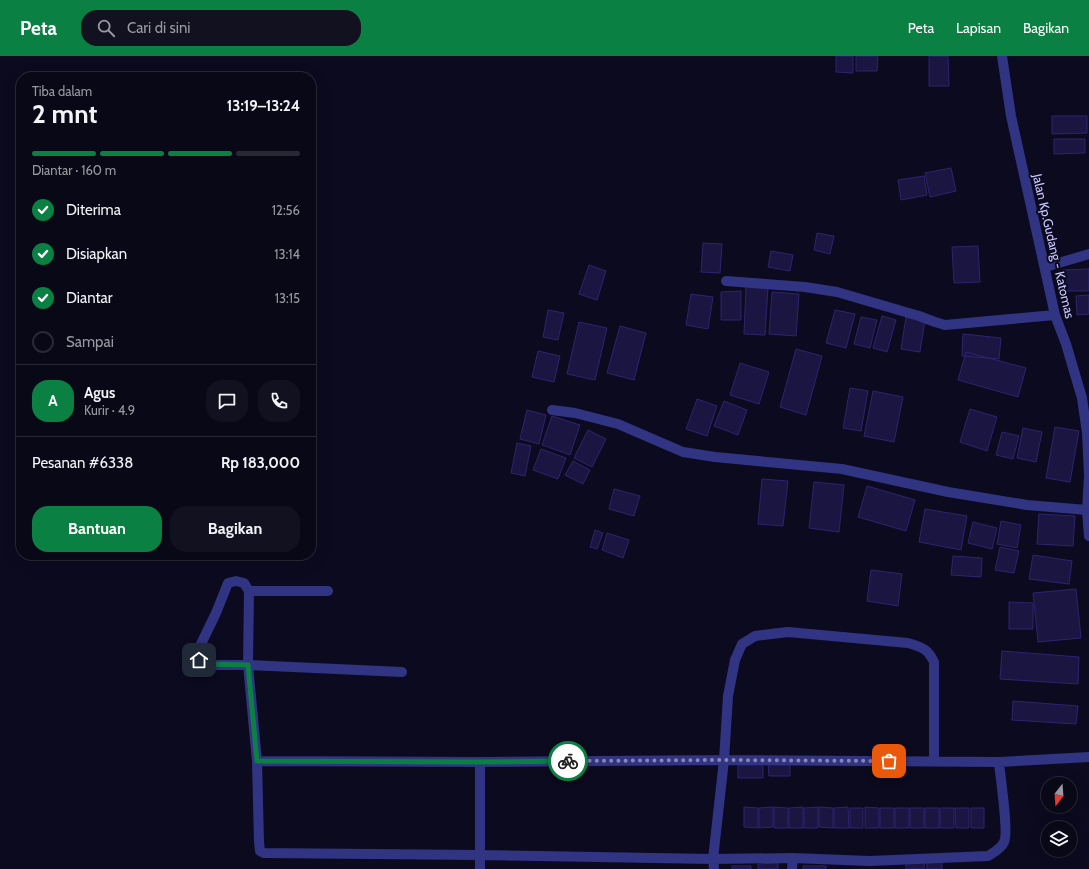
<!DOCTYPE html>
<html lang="id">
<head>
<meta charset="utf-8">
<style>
	body { margin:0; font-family:Cabin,sans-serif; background:#121120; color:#f1f3f6; height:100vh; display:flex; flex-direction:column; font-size:15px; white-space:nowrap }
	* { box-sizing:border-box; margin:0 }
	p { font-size:13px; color:#999aa1 }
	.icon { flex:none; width:22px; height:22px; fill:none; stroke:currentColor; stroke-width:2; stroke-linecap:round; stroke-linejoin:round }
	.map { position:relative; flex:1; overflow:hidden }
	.side { position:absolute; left:16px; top:16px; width:300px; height:488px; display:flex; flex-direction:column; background:#090817; border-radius:16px; box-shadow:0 4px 16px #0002,0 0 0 1px #292936 }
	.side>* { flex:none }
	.needle { width:26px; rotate:197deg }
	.fabs { position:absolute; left:1041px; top:721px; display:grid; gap:8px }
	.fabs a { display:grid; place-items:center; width:36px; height:36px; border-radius:50%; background:#090817; box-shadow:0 4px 16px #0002,0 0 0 1px #292936; font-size:20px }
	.pin { position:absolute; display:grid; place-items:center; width:34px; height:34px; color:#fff; margin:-17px; border-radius:8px; box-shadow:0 2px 6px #0006 }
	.courier { position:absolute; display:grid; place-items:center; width:40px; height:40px; margin:-20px; border:3px solid #0b8043; border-radius:50%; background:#fff; color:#222; box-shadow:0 1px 5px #0007 }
	.overview em { font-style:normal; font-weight:800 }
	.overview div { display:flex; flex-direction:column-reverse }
	.overview { display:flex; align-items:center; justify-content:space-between; height:68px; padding:0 16px }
	h1 { font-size:26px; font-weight:800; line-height:30px }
	.bar { display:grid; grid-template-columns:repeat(4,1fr); gap:6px 4px; align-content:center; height:48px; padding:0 16px }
	.bar i { height:5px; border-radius:3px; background:#292936 }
	.bar .current { background:#0b8043 }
	.bar p { grid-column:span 4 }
	.line { display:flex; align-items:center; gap:10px; padding:0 16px; border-top:1px solid #292936 }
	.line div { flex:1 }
	.round { display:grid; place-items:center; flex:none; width:42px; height:42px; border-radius:16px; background:#121120 }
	ol { padding:0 16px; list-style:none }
	li { display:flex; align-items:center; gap:12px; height:44px }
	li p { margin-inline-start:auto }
	li .icon { padding:4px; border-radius:50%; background:#0b8043; color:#fff; stroke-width:4 }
	li:last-child { color:#999aa1 }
	li i { width:22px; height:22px; border:2px solid #292936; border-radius:50% }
	.primary-button { display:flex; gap:8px; margin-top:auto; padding:8px 16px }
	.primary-button a { flex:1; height:46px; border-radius:16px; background:#0b8043; color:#fff; font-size:16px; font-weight:800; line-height:46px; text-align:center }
	.primary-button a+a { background:#121120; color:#f1f3f6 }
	header { display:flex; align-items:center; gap:24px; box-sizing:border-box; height:56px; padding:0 20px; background:#0b8043; color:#fff }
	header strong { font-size:19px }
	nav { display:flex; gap:22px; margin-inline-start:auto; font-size:14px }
	.search { width:280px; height:36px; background:#121120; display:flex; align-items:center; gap:10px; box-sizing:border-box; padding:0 14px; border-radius:16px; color:#999aa1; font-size:15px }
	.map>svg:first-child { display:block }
	.building { fill:#1a1541; stroke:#2d246f }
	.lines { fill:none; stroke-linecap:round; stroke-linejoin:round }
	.street { stroke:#313482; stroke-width:10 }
	.done { stroke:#8786b1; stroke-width:4; stroke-dasharray:0 7.2 }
	.route { stroke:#0b8043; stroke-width:5 }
	.labels { text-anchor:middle; stroke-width:4; stroke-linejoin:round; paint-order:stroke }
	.street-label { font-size:13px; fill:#c9c8ff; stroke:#0c0a1f }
</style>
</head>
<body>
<header>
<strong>Peta</strong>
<div class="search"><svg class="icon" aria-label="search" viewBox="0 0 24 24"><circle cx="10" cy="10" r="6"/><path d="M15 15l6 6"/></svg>Cari di sini</div>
<nav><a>Peta</a><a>Lapisan</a><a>Bagikan</a></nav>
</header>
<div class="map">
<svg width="1089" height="813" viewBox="0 0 1089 813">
	<rect width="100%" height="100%" fill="#0c0a1f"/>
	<path class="building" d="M 836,0 L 853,0 L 853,17 L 836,16 Z
		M 856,0 L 878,0 L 877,15 L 856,15 Z
		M 929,0 L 948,0 L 949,30 L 929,30 Z
		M 1052,60 L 1087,60 L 1087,77 L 1052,78 Z
		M 1054,83 L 1085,83 L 1085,97 L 1054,98 Z
		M 951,112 L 956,135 L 930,141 L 925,117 Z
		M 924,120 L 927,139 L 901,144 L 898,124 Z
		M 817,177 L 834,180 L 830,198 L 814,194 Z
		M 703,187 L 722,188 L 720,217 L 701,216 Z
		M 978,190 L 980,226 L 954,227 L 952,191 Z
		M 771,195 L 793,199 L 790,215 L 768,211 Z
		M 589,209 L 606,215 L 597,244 L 579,238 Z
		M 1089,213 L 1089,235 L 1063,235 L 1063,214 Z
		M 746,230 L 768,231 L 765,279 L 744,278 Z
		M 741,235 L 741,264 L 721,264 L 721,236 Z
		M 772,236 L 799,238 L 796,280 L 769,278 Z
		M 691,238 L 713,241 L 708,273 L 686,269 Z
		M 1089,239 L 1089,258 L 1077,259 L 1076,240 Z
		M 548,254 L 564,257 L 558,284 L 543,281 Z
		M 835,254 L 855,258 L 846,292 L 826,287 Z
		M 882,260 L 896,264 L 887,296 L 873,292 Z
		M 861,261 L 877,264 L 870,292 L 854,288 Z
		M 906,261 L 925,264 L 920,296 L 901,293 Z
		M 579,266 L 607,272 L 595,324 L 567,318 Z
		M 620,270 L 646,277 L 634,324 L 607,317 Z
		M 963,278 L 1001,282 L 999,303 L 962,300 Z
		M 796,293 L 822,300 L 806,359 L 780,351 Z
		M 538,295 L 560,300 L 554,326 L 532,321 Z
		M 966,296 L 1026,312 L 1018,341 L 958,324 Z
		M 740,307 L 769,316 L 759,348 L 730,339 Z
		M 850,332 L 868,335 L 861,375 L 843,372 Z
		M 873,335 L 903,341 L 894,386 L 864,380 Z
		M 697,343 L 717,350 L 707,380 L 686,373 Z
		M 724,345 L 747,354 L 738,379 L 714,370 Z
		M 970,353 L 997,361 L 987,395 L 960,386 Z
		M 527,354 L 546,359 L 539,388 L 520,383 Z
		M 552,360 L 580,369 L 570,399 L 542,389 Z
		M 1055,371 L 1079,375 L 1070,426 L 1046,422 Z
		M 1023,372 L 1042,376 L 1036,406 L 1017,402 Z
		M 588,374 L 606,383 L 592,411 L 574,402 Z
		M 1002,376 L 1019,380 L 1013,403 L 996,399 Z
		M 517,387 L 531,390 L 525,420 L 511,417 Z
		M 541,393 L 566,402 L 558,423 L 533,414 Z
		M 573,405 L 590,414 L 583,428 L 565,419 Z
		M 762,423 L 788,425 L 783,470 L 758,468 Z
		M 814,426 L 844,429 L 839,476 L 809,472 Z
		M 867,430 L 915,444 L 906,475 L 858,461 Z
		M 614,433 L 640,440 L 634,460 L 609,453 Z
		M 925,453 L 967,460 L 961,494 L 919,486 Z
		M 1039,458 L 1075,460 L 1073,490 L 1037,488 Z
		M 1001,465 L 1021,469 L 1017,492 L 997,488 Z
		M 973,466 L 997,472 L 992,493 L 968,487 Z
		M 595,474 L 603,477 L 597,493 L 590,491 Z
		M 607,477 L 629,484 L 623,502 L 602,494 Z
		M 1000,491 L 1019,495 L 1014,517 L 995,514 Z
		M 1033,499 L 1072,505 L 1069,528 L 1029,523 Z
		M 953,500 L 982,502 L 981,521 L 951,519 Z
		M 871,514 L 902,518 L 898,550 L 867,545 Z
		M 1076,533 L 1081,582 L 1038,586 L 1033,537 Z
		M 1009,546 L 1033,547 L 1033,573 L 1009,573 Z
		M 1002,595 L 1079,601 L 1078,628 L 1000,623 Z
		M 1013,645 L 1078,650 L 1076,668 L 1012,664 Z
		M 738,706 L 763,706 L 763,722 L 738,722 Z
		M 768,707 L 790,707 L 790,720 L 769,720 Z
		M 744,751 L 758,752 L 758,772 L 744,771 Z
		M 773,751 L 773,771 L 759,772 L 759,752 Z
		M 774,751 L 788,752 L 788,772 L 774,772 Z
		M 803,751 L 803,772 L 789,772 L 789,752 Z
		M 818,751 L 818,772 L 804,772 L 804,752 Z
		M 819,751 L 833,752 L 833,772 L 819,771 Z
		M 848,751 L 849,772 L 834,772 L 834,752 Z
		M 865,751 L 879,752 L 879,772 L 865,772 Z
		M 850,752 L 863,752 L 863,772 L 850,772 Z
		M 880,752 L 894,752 L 894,772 L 880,772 Z
		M 895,752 L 909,752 L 909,772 L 895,772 Z
		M 910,752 L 924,752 L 924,772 L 910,772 Z
		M 925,752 L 939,752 L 939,772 L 925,772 Z
		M 940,752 L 954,752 L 954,772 L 940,772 Z
		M 955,752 L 969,752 L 969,772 L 956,772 Z
		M 971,752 L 984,752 L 984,772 L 971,772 Z
		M 906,805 L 925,806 L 924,813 L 906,813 Z
		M 927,805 L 942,806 L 942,813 L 927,813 Z
		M 778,807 L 778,813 L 758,813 L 758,808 Z
		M 732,810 L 751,810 L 751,813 L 732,813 Z
		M 803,810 L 826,810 L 826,813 L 803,813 Z"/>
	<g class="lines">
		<path class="street" d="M 1002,0 L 1011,60 L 1055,259 L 1066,288 L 1082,342 L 1087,377 L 1089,420 L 1087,454 L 1089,480
			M 1045,211 L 1089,198
			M 726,225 L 805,231 L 837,236 L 919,260 L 935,266 L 945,269 L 1055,259
			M 552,354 L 575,357 L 618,368 L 683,396 L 715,401 L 842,413 L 948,436 L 1027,449 L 1087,454
			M 249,535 L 328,535
			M 402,616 L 248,609 L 202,609 L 199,604 L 199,592 L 216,557 L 228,527 L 236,525 L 244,527 L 249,535 L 248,609 L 257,705 L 259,786 L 260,795 L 264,797 L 479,799 L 713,803 L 793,802 L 870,805 L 988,800 C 994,796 1001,793 1004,786 C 1009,777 1000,719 999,706
			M 257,705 L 480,706 L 724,704 L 999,706 L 1089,701
			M 480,813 L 480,706
			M 714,813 L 713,803 L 724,704 L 728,640 L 735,604 L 742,588 L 755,580 L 788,576 L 908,587 C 922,591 928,593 934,606 L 934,706
			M 792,813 L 793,802"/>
	</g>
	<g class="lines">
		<path class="done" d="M 568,705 L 724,704 L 889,705"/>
		<path class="route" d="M 199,604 L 202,608 L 248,609 L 257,705 L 480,706 L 568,705"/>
	</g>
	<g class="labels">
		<g class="street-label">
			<text transform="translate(1054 190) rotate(77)" y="5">Jalan Kp.Gudang - Katomas</text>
		</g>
	</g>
</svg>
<div class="fabs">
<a><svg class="needle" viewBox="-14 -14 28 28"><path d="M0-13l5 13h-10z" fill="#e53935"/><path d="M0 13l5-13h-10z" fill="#999aa1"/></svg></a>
<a><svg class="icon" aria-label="layers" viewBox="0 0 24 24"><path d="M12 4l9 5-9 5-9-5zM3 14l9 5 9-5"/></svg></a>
</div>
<div class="pin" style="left:889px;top:705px;background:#ea580c"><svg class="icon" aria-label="bag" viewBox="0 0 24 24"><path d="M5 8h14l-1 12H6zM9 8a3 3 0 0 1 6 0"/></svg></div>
<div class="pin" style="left:199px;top:604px;background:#1f2937"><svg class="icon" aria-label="home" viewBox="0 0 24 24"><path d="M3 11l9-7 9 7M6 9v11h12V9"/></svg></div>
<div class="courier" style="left:568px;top:705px"><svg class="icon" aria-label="bike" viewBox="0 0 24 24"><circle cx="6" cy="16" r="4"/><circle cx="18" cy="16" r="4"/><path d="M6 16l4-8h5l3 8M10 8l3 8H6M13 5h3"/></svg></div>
<section class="side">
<div class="overview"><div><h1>2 mnt</h1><p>Tiba dalam</p></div><em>13:19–13:24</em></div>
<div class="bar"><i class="current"></i><i class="current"></i><i class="current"></i><i></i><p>Diantar · 160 m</p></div>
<ol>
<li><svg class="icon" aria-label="check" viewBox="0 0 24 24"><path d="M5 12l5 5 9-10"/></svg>Diterima<p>12:56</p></li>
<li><svg class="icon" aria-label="check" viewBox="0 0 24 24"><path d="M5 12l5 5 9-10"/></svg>Disiapkan<p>13:14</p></li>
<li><svg class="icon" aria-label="check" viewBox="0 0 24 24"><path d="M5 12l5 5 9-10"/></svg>Diantar<p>13:15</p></li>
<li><i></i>Sampai</li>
</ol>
<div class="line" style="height:72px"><b class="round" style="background:#0b8043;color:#fff">A</b><div><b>Agus</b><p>Kurir · 4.9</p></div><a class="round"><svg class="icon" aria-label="chat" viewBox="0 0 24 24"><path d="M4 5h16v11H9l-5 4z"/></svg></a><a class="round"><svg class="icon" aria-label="phone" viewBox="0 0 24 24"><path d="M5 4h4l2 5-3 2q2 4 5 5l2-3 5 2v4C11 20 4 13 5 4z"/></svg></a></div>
<div class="line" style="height:52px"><div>Pesanan #6338</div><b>Rp 183,000</b></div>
<div class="primary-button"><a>Bantuan</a><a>Bagikan</a></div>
</section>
</div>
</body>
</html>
